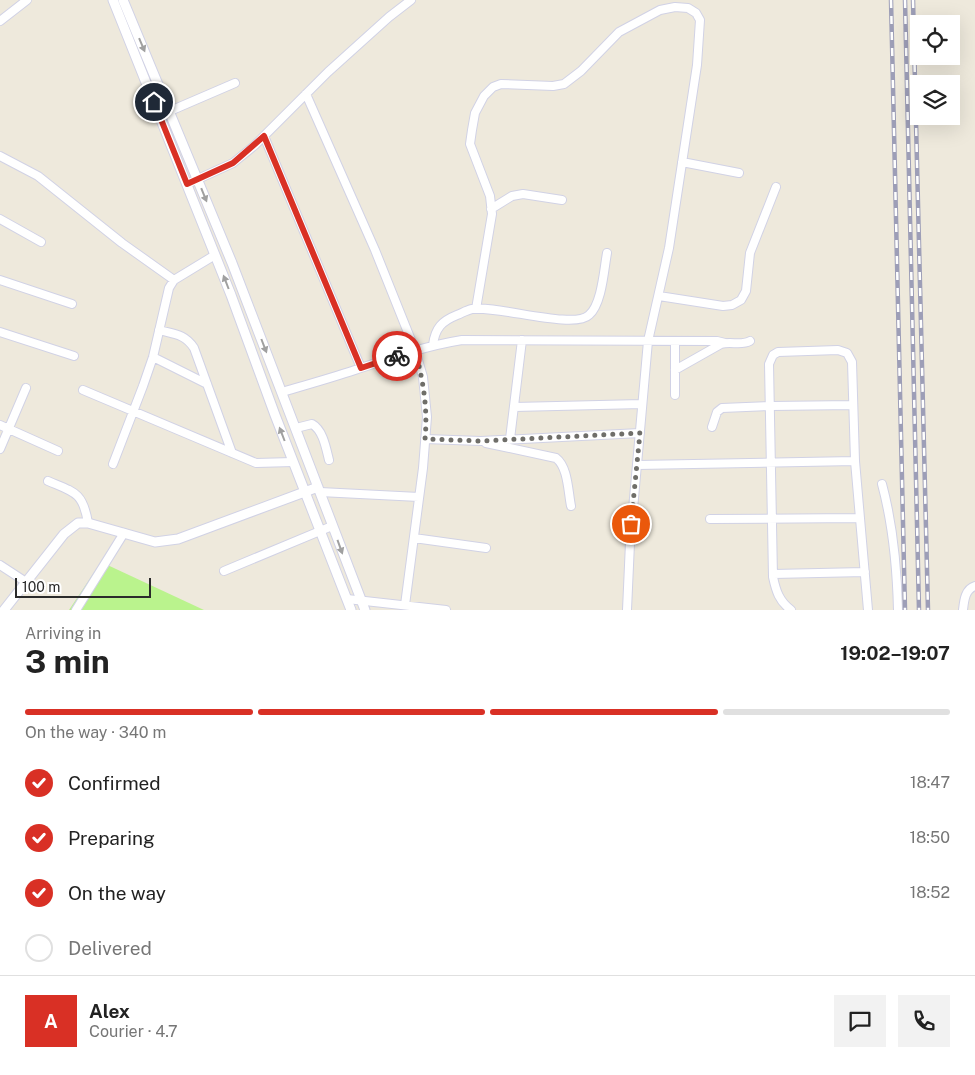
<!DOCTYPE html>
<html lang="en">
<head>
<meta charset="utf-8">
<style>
	body { margin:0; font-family:"Public Sans",sans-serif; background:#f2f2f2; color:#222; height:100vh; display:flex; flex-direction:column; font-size:19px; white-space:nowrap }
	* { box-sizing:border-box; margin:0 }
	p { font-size:16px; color:#767676 }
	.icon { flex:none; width:28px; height:28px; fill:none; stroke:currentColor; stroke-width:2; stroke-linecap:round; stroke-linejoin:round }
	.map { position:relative; height:610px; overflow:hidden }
	.panel { display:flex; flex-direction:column; background:#fff; flex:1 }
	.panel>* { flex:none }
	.fabs { position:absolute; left:910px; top:15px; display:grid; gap:10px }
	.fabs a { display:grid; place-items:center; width:50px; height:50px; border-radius:0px; background:#fff; box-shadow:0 5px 20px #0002; font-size:25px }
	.scale { position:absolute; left:15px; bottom:12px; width:136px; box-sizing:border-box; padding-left:5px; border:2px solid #2b2b2b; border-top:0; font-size:14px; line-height:18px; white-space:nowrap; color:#2b2b2b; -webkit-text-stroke:4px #fff; paint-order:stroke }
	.pin { position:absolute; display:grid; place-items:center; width:42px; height:42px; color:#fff; margin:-21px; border:2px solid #fff; border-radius:50%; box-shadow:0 1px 5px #0007 }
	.courier { position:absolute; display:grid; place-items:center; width:50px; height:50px; margin:-25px; border:4px solid #d93025; border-radius:50%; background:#fff; color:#222; box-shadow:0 1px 6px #0007 }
	.summary em { font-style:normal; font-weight:700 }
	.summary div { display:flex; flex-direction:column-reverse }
	.summary { display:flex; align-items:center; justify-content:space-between; height:85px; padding:0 25px }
	h1 { font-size:32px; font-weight:700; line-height:38px }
	.bar { display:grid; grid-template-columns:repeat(4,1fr); gap:8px 5px; align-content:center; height:60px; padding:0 25px }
	.bar i { height:6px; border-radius:4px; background:#e0e0e0 }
	.bar .current { background:#d93025 }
	.bar p { grid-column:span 4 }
	.line { display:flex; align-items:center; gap:12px; padding:0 25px; border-top:1px solid #e0e0e0 }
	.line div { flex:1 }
	.round { display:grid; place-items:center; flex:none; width:52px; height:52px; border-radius:0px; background:#f2f2f2 }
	ol { padding:0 25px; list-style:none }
	li { display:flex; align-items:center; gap:15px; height:55px }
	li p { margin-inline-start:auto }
	li .icon { padding:5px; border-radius:50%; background:#d93025; color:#fff; stroke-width:4 }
	li:last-child { color:#767676 }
	li i { width:28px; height:28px; border:2px solid #e0e0e0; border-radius:50% }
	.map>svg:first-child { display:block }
	.pitch { fill:#baf38d }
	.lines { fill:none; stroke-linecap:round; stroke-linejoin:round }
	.minor-casing { stroke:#d1d2e5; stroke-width:10 }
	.tertiary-casing { stroke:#d1d2e5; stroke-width:11 }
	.minor { stroke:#fff; stroke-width:8 }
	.tertiary { stroke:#fff; stroke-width:9 }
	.rail-casing { stroke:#9d9eb7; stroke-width:4.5 }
	.rail { stroke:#fff; stroke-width:2.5; stroke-dasharray:8; stroke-linecap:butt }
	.oneway { fill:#a0a0a0 }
	.done { stroke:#6f6e69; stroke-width:5; stroke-dasharray:0 9 }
	.route { stroke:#d93025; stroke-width:6 }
</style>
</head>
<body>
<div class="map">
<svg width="975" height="610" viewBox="0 0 975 610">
	<rect width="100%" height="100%" fill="#eee9dc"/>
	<path class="pitch" d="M 101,562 L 204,610 L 69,610 Z"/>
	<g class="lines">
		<g class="minor-casing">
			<path id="minor" d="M 0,21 L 27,0
				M 306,94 L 375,250 L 415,350 L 423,377 L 427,417 L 423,468 L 405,605
				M 170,111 L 235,83
				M 264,136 L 361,368
				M 0,156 L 38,176 L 122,243 L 174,280
				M 682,162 L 739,173
				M 187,184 L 233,163 L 255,145 L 328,72 L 389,17 L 411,0
				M 491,209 L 512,196 L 523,194 L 562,200
				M 0,219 L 41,242
				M 0,280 L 72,304
				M 659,296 L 723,306 L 732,305 L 741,300 L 746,291 L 750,253 L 776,187
				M 476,309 L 492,214 L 490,196 L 470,144 L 472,130 L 475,113 L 484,96 L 493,87 L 501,84 L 553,86 L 564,84 L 581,71 L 619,32 L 660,10 L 675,7 L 688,8 L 696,13 L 700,20 L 697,65 L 669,248 L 648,341 L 630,543 L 627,610
				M 159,330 C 174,334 185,334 194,348 L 232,453
				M 0,332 L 74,356
				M 675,341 L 675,395
				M 433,345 C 435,328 442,321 457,315 C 462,313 467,310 472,309 C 497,305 574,330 589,315 C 602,304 604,269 607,253
				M 153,357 L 207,384
				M 675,370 L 721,344 C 731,341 741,346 750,341
				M 83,390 L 256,463 L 293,462
				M 282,392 C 306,385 331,378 355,370 C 391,358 425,346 462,340 L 717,341 L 725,343
				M 514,407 L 642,404
				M 0,425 L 58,451
				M 712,427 L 717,412 L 722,408 L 771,406 L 853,405
				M 296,428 L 312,424 C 323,430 326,448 329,460
				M 425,439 L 481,441 L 640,433
				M 510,439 L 522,340
				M 486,443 L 556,458 C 568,467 568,491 571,506
				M 0,449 L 26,388
				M 113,464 L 143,386 L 153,357 L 169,288 L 174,280 L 215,255
				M 637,465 L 855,461
				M 48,481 C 74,492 83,492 88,523
				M 882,484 C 893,525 897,568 898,610
				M 320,492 L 419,497
				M 710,519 L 859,518
				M 414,538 L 486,548
				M 0,565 L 26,582
				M 224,571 L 332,526
				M 773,574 L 865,572
				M 347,599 L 446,610
				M 76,610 L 124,533
				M 791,610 C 779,601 776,591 773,577 L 769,364 L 773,355 L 778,352 L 838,350 L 847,353 L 852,362 L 855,461 L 868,610
				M 963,610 C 964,601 965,589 975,586"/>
		</g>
		<g class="tertiary-casing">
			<path id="tertiary" d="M 113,0 L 231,295 L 275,415 L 351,610
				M 123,0 L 232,263 L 365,610
				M 4,610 L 64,534 L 78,523 L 88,523 L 155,542 L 178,539 L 318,487"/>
		</g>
		<use href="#minor" class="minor"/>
		<use href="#tertiary" class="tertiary"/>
		<g class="rail-casing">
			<path id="rail" d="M 891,0 L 905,610
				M 905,0 L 919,610
				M 913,0 L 928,610"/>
		</g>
		<use href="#rail" class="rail"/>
	</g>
	<defs><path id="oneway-solid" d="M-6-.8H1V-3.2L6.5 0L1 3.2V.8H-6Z" transform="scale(1.25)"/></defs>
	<g class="oneway">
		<use href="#oneway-solid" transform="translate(142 45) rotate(67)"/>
		<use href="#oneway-solid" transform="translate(204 195) rotate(68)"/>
		<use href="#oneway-solid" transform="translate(226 282) rotate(-111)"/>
		<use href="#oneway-solid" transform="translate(264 346) rotate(69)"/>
		<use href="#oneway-solid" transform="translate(282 434) rotate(-111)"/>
		<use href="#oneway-solid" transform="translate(340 547) rotate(70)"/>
	</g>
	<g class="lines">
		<path class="done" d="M 397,356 L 415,350 C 423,380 428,408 425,439 L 481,441 L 640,433 L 631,524"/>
		<path class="route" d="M 154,102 L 187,184 L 233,163 L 264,136 L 361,368 L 397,356"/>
	</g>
</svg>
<div class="fabs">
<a><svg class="icon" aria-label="locate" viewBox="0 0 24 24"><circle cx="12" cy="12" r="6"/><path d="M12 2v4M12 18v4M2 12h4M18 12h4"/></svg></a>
<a><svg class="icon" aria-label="layers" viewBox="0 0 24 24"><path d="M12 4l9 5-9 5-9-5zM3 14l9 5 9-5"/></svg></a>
</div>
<div class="scale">100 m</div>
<div class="pin" style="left:631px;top:524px;background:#ea580c"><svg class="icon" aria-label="bag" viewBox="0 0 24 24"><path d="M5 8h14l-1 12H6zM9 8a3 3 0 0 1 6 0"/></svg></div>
<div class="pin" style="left:154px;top:102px;background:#1f2937"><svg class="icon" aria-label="home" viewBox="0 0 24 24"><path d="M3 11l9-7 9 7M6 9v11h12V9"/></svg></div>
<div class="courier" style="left:397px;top:356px"><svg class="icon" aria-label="bike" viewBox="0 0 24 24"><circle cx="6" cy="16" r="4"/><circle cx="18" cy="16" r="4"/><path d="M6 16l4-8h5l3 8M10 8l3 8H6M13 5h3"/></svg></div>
</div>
<section class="panel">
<div class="summary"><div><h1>3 min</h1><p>Arriving in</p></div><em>19:02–19:07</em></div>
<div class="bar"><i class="current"></i><i class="current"></i><i class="current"></i><i></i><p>On the way · 340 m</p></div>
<ol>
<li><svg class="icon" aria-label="check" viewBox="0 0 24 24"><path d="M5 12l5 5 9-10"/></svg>Confirmed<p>18:47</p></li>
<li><svg class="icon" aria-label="check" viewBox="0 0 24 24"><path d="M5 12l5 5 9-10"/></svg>Preparing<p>18:50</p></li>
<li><svg class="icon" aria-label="check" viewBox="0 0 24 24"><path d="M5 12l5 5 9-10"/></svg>On the way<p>18:52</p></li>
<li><i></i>Delivered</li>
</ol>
<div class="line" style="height:90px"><b class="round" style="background:#d93025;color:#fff">A</b><div><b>Alex</b><p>Courier · 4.7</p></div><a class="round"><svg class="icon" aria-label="chat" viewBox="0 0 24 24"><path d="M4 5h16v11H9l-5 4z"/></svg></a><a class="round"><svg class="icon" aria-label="phone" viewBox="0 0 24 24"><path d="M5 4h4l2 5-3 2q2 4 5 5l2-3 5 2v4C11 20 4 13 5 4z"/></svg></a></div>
</section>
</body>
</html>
